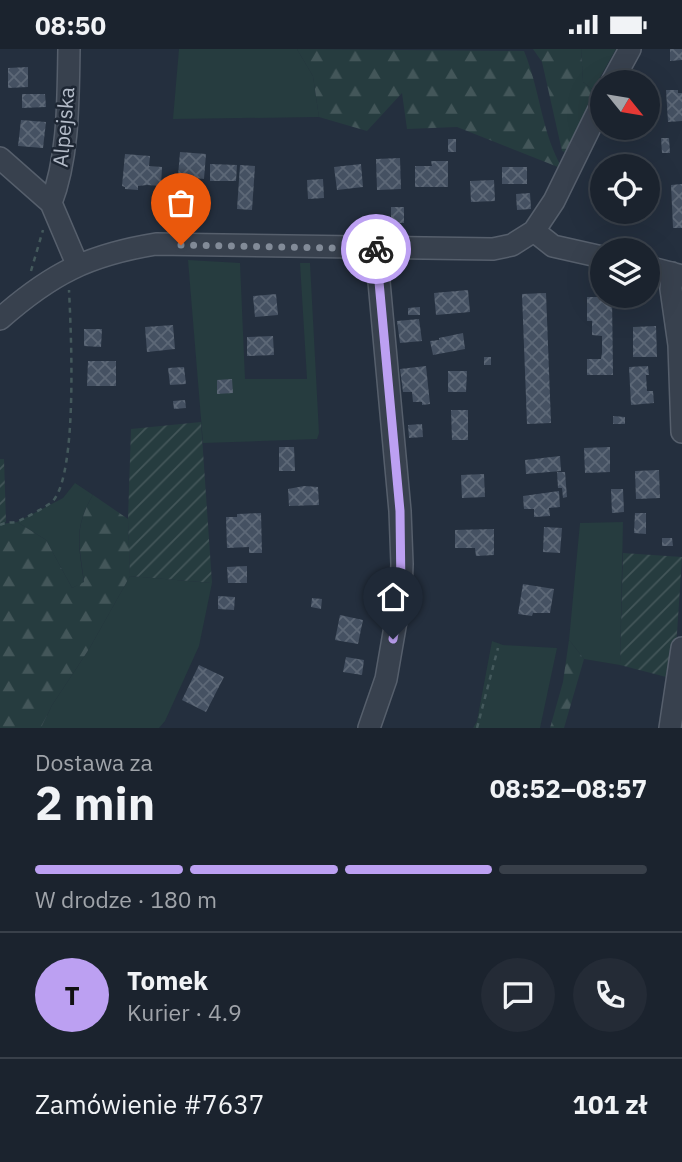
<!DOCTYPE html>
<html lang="pl">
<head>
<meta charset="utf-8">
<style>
	body { margin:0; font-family:"IBM Plex Sans",sans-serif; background:#242b36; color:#f1f3f6; height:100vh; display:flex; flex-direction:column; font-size:26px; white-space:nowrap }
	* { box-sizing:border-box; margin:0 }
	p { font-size:23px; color:#a0a4aa }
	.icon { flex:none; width:38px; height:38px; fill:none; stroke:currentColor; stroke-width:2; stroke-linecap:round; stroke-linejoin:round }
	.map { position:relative; height:679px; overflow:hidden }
	.drawer { display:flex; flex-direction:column; background:#1b232e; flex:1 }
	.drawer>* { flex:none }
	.needle { width:46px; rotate:120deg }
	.controls { position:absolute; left:590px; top:21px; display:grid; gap:14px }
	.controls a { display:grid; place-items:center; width:70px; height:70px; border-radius:50%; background:#1b232e; box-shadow:0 7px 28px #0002,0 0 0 2px #39404a; font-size:35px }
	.pin { position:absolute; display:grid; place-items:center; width:60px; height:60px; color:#fff; margin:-72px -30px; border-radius:50% 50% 50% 0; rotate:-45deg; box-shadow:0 0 7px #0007 }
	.pin .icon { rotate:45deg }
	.courier { position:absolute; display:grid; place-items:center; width:70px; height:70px; margin:-35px; border:5px solid #bca0f2; border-radius:50%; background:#fff; color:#222; box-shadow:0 2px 9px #0007 }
	.head em { font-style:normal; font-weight:700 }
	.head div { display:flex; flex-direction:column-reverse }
	.head { display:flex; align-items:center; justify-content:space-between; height:119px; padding:0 35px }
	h1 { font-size:46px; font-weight:700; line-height:52px }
	.bar { display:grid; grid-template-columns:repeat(4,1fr); gap:10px 7px; align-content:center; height:84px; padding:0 35px }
	.bar i { height:9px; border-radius:5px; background:#39404a }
	.bar .selected { background:#bca0f2 }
	.bar p { grid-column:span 4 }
	.line { display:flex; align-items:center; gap:18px; padding:0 35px; border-top:2px solid #39404a }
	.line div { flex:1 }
	.round { display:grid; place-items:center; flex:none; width:74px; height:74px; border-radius:37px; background:#242b36 }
	.status { display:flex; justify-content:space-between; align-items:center; height:49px; padding:0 35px; background:#1b232e; direction:ltr }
	.status svg { height:19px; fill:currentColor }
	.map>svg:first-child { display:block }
	.grass { fill:#263c3f }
	.forest { fill:url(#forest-firs) }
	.garden { fill:url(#garden-furrows) }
	.building { fill:url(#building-cross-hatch) }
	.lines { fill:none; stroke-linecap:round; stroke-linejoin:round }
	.minor-casing { stroke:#565f6c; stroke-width:24 }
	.path { stroke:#44595c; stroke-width:2.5; stroke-dasharray:5 5; stroke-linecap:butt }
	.minor { stroke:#38414e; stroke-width:21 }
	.done { stroke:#828b98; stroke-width:7; stroke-dasharray:0 12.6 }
	.route { stroke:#bca0f2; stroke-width:9 }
	.labels { text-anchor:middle; stroke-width:5; stroke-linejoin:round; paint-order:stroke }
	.street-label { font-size:21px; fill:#b4bcc9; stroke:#1d2633 }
</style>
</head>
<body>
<div class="status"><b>08:50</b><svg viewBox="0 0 49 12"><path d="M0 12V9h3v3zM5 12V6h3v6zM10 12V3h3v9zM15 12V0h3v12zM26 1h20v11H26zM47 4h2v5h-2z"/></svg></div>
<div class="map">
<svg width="682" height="679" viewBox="0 0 682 679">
	<defs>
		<pattern id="forest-firs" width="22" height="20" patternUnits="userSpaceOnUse" patternTransform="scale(1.75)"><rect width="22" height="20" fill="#263c3f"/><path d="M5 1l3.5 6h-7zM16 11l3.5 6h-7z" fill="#435659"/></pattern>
		<pattern id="garden-furrows" width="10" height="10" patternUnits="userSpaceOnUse" patternTransform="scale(1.75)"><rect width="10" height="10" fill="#263c3f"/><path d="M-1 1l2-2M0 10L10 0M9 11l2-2" fill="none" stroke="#435659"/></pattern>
		<pattern id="building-cross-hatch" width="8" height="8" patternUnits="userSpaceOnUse" patternTransform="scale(1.75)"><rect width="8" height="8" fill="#455162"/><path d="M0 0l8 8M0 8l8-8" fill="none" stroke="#5d6877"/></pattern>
	</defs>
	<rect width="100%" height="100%" fill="#242f3e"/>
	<path class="grass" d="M 179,0 L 297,0 L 313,27 L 319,68 L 173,70 Z
		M 581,0 L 616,0 L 593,41 L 583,33 Z
		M 188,211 L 240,214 L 245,330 L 307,330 L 300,214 L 310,214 L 319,384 L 317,390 L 203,394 Z
		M 75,434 L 93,446 C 73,480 79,497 84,534 L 72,539 L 46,491 L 17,473 L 63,449 Z
		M 623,473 L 620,616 L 584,610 L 569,591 L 580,474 Z
		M 130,527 L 212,534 L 199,597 L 165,672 L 159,679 L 41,679 L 52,656 L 89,600 Z
		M 492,592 L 503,596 L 557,599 L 540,679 L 473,679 L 477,672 Z"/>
	<path class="forest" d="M 297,0 L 524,2 C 540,40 542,87 563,120 L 457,78 L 407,80 L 402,44 L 367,82 L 319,68 L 313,27 Z
		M 533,0 L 581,0 L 583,33 L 593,41 L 570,105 L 562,102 L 542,13 Z
		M 93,446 L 128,470 L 130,527 L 89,600 L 52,656 L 41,679 L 0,679 L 0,475 L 17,473 L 46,491 L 72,539 L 84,533 C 80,497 73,480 93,446 Z
		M 569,591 L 584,610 L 564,679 L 550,679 L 563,633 Z"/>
	<path class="garden" d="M 201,373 L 212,534 L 130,527 L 128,470 L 131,380 Z
		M 0,410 L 4,410 L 6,473 L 0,475 Z
		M 623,504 L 682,508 L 674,630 L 620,616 Z"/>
	<path class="building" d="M 670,0 L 682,0 L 682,11 L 670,12 Z
		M 28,18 L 28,38 L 8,39 L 8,19 Z
		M 666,41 L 678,41 L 678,44 L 682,44 L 682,72 L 668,73 Z
		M 22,45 L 45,45 L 46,58 L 22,59 Z
		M 21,71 L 46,73 L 43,99 L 18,97 Z
		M 661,89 L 669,89 L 670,104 L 662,104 Z
		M 448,90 L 456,90 L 456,103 L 448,103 Z
		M 180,103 L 206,105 L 204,130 L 178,127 Z
		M 125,105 L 150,107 L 149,117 L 162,118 L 161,137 L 147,136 L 138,137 L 138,141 L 125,140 L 125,138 L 122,137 Z
		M 400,109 L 401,140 L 377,141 L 376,110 Z
		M 431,112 L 448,112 L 448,138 L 415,138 L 415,117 L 432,117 Z
		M 210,115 L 237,116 L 236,132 L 210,132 Z
		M 361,115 L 363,138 L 337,141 L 334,118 Z
		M 240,116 L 255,117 L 252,161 L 237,160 Z
		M 502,118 L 527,118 L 527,135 L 502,135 Z
		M 323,130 L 324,149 L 308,150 L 307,131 Z
		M 494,131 L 495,152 L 471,153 L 470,132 Z
		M 682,135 L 682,179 L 673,179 L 671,136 Z
		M 530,144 L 531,160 L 517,161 L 516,145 Z
		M 391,158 L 404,158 L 404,174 L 391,174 Z
		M 468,241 L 470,263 L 436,266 L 434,244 Z
		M 546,244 L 551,374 L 527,375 L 522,245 Z
		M 276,245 L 278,266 L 255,268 L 253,247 Z
		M 587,248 L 612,248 L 613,326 L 587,326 L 587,310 L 601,310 L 602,304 L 602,287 L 592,286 L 592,272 L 587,272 Z
		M 420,258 L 420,266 L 408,266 L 408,259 Z
		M 419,270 L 422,292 L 400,294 L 397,272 Z
		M 173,276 L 175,300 L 147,303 L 145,278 Z
		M 656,277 L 657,308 L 633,308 L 633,278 Z
		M 84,280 L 102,280 L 101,298 L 84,297 Z
		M 463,284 L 465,300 L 433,306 L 430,292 L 439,291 L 439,289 Z
		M 273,287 L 274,306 L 247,307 L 247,288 Z
		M 484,308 L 491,308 L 491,316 L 484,316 Z
		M 88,312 L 116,312 L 116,337 L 87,337 Z
		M 426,317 L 430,355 L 422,356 L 422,353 L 413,353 L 412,343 L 403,343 L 400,320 Z
		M 648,317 L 649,326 L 646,326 L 647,342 L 653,342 L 654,354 L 631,356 L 629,318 Z
		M 184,318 L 186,335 L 170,336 L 168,319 Z
		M 448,322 L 467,322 L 466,343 L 448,343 Z
		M 232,330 L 233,344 L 217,345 L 217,331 Z
		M 185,351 L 186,359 L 174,360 L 173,352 Z
		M 451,361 L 468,361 L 468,391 L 452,391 Z
		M 613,367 L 625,368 L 625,375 L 613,375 Z
		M 422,375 L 423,388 L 409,389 L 408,376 Z
		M 279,398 L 294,398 L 295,422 L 279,422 Z
		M 610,398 L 610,423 L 585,424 L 584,399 Z
		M 560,407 L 561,422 L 526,425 L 525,411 Z
		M 659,421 L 660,449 L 636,450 L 635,422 Z
		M 557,423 L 565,423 L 567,448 L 563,449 L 562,439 L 558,439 Z
		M 484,425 L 485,448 L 462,449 L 461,426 Z
		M 304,437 L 318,438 L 319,456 L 289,457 L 288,440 Z
		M 611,440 L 623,440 L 624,463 L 612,464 Z
		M 559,442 L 560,458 L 549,459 L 550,467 L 534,468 L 534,460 L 524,460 L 523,447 Z
		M 261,464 L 262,504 L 249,504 L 249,498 L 227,499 L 226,468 L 237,468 L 237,465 Z
		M 635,464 L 646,464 L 646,485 L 634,484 Z
		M 544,478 L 562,479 L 560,504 L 543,503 Z
		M 494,480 L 494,506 L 476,507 L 475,499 L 455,499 L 455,481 Z
		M 662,489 L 672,489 L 673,497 L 662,497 Z
		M 247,517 L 247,534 L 228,534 L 227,518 Z
		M 523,535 L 554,540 L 550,564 L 533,564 L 532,567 L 518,565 Z
		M 218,547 L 235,548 L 234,561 L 218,560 Z
		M 312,549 L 322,550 L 321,560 L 311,558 Z
		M 340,566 L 363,571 L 358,595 L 335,591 Z
		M 346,608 L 364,611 L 362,626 L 343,623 Z
		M 199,616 L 224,628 L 206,663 L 182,651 Z"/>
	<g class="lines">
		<g class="minor-casing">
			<path id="minor" d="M 612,33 L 630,0
				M 0,109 L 51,154 L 77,215
				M 51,154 C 69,107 68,50 69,0
				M 534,182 L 553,197 L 602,208
				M 648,218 L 682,227
				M 672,224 L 671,240 L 679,296 L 682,383
				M 0,270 C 51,225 88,206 156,195 L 493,200 L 512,196 L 534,182 L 554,152 L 602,54
				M 369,679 L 386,630 L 401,543 L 402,515 L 400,462 L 376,200
				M 670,679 L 682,599"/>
		</g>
		<path class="path" d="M 31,222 L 43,181
			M 0,476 C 6,473 10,474 16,473 C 22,471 48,457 53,452 C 78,423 71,282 69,241
			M 477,679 L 498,599"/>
		<use href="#minor" class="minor"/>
	</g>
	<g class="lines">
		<path class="done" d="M 181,196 L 376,200"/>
		<path class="route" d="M 376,200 L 400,462 L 401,543 L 393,590"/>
	</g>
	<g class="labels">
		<g class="street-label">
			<text transform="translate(64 78) rotate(-85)" y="7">Alpejska</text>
		</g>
	</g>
</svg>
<div class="controls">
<a><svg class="needle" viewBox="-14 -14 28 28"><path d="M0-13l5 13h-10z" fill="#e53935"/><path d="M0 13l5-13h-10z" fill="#a0a4aa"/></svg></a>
<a><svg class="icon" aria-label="locate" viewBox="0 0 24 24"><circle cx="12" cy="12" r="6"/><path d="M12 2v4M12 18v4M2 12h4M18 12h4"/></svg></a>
<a><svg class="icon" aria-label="layers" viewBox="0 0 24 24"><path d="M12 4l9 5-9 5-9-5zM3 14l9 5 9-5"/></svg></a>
</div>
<div class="pin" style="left:181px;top:196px;background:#ea580c"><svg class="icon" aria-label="bag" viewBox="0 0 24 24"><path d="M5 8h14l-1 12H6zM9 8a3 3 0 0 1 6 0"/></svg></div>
<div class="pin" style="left:393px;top:590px;background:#1f2937"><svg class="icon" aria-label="home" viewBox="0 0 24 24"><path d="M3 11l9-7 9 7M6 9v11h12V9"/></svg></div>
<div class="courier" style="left:376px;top:200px"><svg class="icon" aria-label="bike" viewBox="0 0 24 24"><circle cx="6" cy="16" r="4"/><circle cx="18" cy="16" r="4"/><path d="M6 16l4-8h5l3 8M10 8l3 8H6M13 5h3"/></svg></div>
</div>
<section class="drawer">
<div class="head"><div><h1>2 min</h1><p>Dostawa za</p></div><em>08:52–08:57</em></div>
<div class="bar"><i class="selected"></i><i class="selected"></i><i class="selected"></i><i></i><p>W drodze · 180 m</p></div>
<div class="line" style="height:126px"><b class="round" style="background:#bca0f2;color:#111">T</b><div><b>Tomek</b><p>Kurier · 4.9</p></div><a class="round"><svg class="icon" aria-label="chat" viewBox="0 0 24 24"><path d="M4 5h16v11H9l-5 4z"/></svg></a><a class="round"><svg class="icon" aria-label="phone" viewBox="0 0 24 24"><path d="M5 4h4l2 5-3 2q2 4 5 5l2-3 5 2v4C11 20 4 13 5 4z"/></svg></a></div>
<div class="line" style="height:91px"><div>Zamówienie #7637</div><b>101 zł</b></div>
</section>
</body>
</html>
